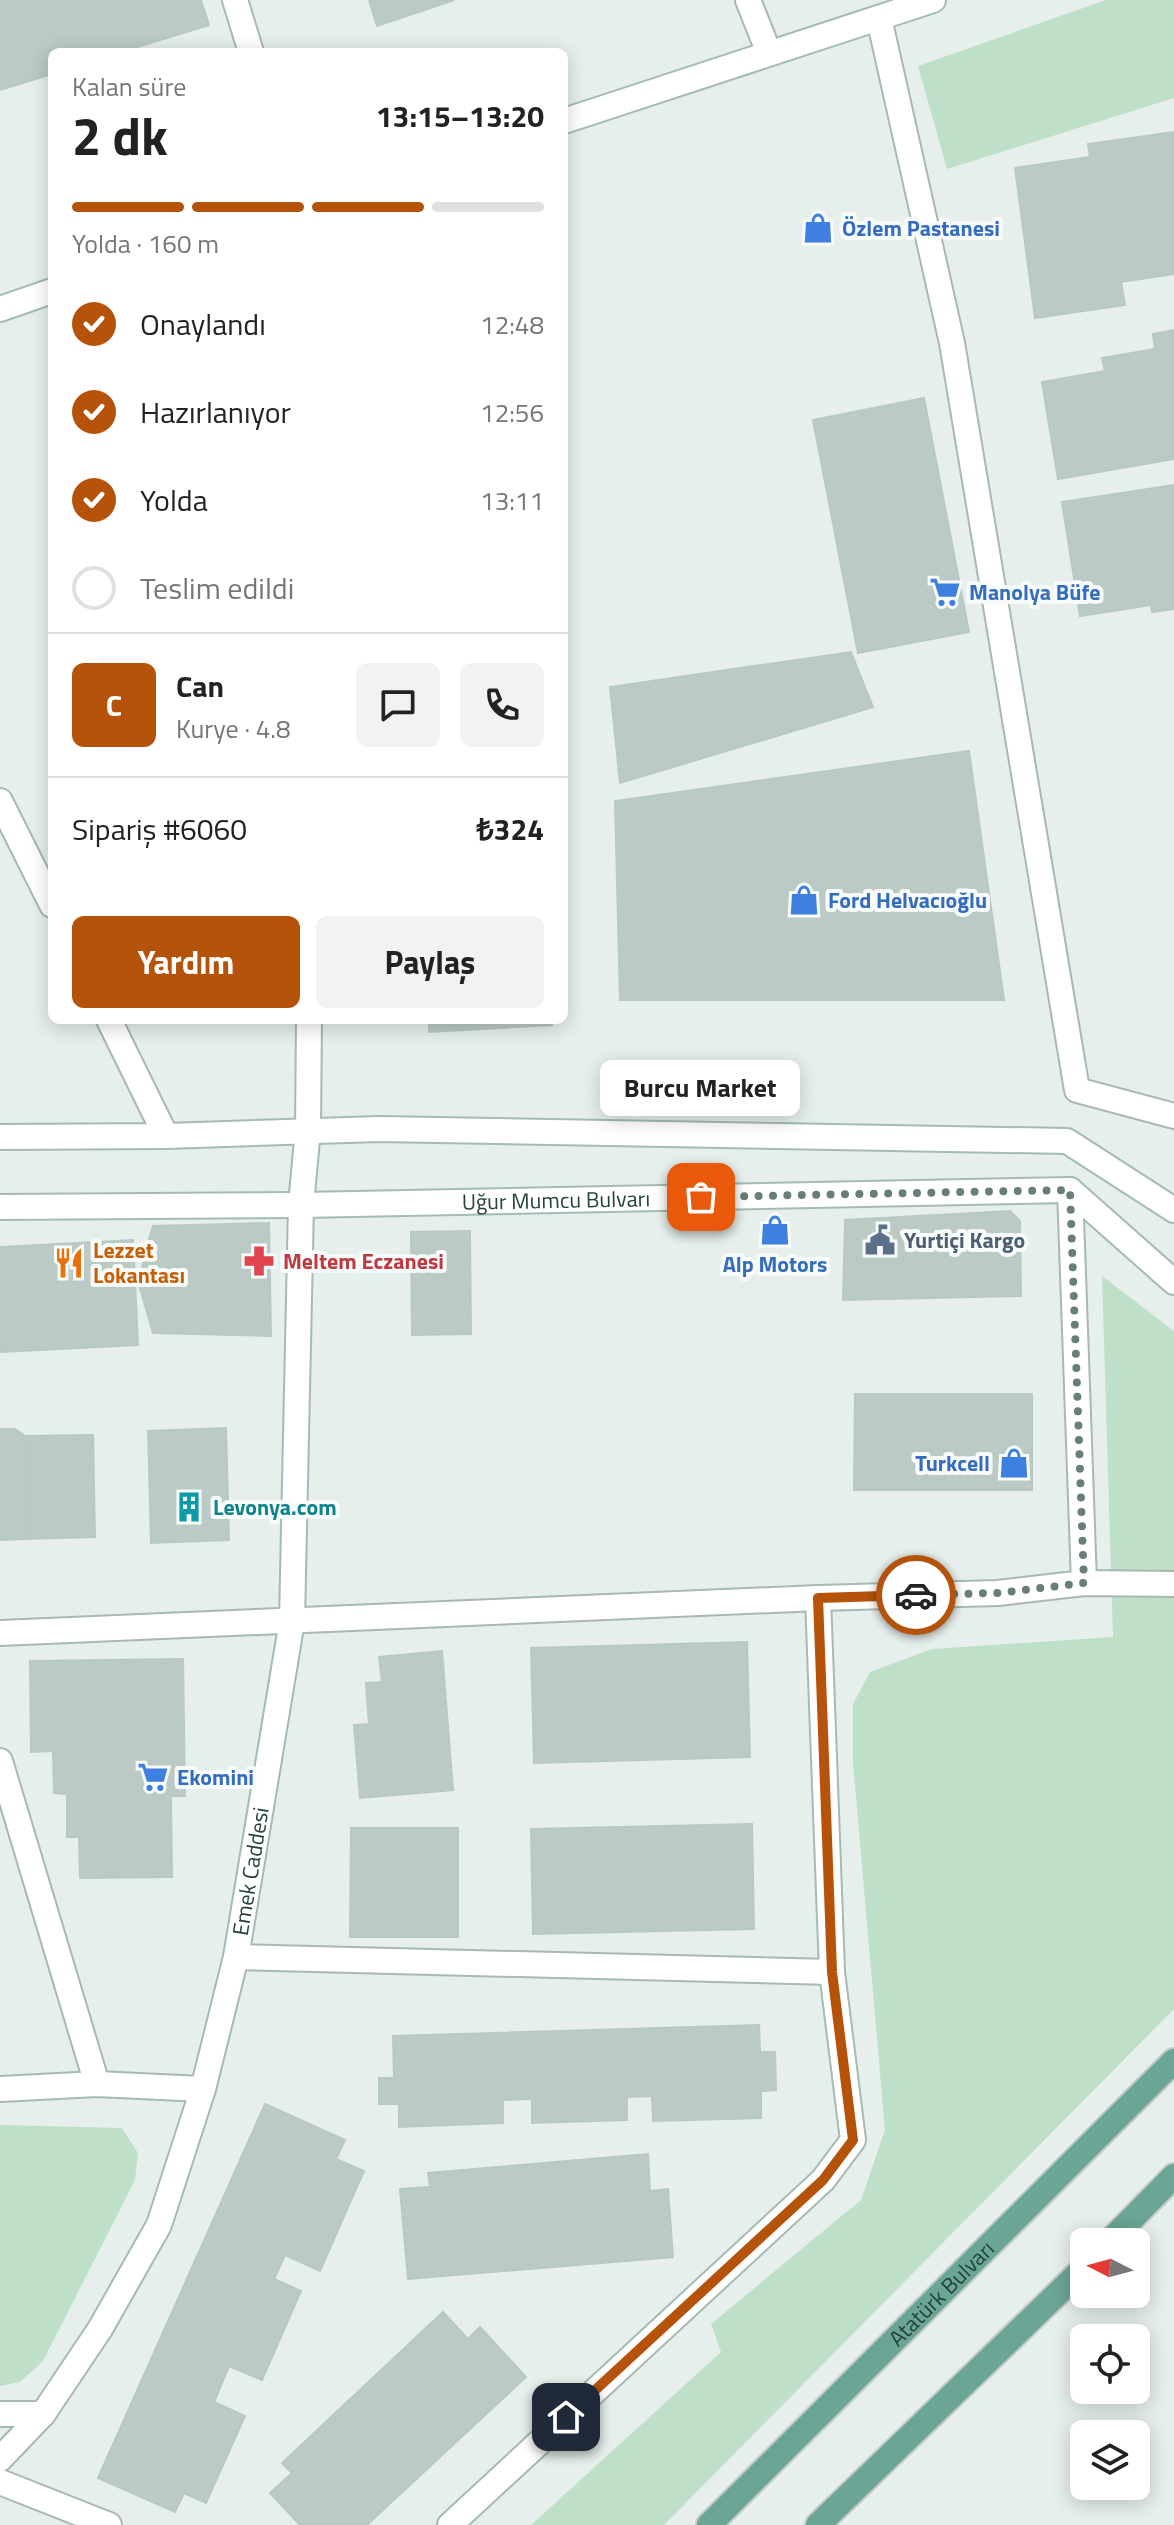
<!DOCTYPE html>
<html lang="tr">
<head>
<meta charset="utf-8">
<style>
	body { margin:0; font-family:"Titillium Web",sans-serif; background:#f2f2f2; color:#222; height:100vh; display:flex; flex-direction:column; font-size:30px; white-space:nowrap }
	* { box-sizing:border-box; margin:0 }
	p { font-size:26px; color:#767676 }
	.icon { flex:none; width:44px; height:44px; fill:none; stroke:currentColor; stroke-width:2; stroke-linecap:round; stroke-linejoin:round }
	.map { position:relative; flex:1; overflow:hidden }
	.drawer { position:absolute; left:48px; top:48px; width:520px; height:976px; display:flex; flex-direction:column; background:#fff; border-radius:12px; box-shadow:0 4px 20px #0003 }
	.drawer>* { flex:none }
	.needle { width:52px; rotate:276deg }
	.controls { position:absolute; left:1070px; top:2228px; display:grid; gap:16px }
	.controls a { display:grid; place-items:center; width:80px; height:80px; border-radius:12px; background:#fff; box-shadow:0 4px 20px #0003; font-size:40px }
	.pin { position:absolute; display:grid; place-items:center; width:68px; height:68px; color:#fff; margin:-34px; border-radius:16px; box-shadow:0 4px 12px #0006 }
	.courier { position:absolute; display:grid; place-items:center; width:80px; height:80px; margin:-40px; border:6px solid #b45309; border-radius:50%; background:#fff; color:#222; box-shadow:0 2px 10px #0007 }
	.bubble { position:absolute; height:56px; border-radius:12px; background:#fff; box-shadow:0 4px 20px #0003; font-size:26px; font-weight:700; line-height:56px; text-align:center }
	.head em { font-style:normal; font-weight:700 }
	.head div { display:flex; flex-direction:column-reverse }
	.head { display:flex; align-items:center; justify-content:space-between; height:136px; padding:0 24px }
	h1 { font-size:52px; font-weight:700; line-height:60px }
	.bar { display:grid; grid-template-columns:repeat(4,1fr); gap:12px 8px; align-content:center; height:96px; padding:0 24px }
	.bar i { height:10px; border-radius:6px; background:#e0e0e0 }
	.bar .active { background:#b45309 }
	.bar p { grid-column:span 4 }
	.line { display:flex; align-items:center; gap:20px; padding:0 24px; border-top:2px solid #e0e0e0 }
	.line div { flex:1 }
	.round { display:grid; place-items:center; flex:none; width:84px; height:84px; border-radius:12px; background:#f2f2f2 }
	ol { padding:0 24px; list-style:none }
	li { display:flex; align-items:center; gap:24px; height:88px }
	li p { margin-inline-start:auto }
	li .icon { padding:8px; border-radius:50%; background:#b45309; color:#fff; stroke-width:4 }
	li:last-child { color:#767676 }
	li i { width:44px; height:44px; border:4px solid #e0e0e0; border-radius:50% }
	.primary-button { display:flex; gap:16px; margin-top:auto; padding:16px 24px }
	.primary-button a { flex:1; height:92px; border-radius:12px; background:#b45309; color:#fff; font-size:32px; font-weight:700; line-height:92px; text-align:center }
	.primary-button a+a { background:#f2f2f2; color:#222 }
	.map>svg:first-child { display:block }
	.green { fill:#bfe0c8 }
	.building { fill:#bbcac4; stroke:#b8c9c2; stroke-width:2 }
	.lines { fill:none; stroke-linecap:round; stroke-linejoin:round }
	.street-casing { stroke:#a8b8b2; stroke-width:28 }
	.secondary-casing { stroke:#a4bbb3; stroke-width:28 }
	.primary-casing { stroke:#c2cac8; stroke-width:28 }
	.street { stroke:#fff; stroke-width:24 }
	.secondary { stroke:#fff; stroke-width:24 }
	.primary { stroke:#6aa596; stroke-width:24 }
	.done { stroke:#687f78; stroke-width:8; stroke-dasharray:0 14.4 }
	.route { stroke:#b45309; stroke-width:10 }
	.labels { text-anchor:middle; stroke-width:8; stroke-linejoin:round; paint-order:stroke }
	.shop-label { font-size:22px; font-weight:bold; fill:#366cbe; stroke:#f7fbf9; text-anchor:start }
	.street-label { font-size:22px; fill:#24423a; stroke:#f7fbf9 }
	.service-label { font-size:22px; font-weight:bold; fill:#4e5e75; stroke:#f7fbf9; text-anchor:start }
	.food-label { font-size:22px; font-weight:bold; fill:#c56008; stroke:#f7fbf9; text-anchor:start }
	.health-label { font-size:22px; font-weight:bold; fill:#be3a42; stroke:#f7fbf9; text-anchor:start }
	.culture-label { font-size:22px; font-weight:bold; fill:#0d838f; stroke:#f7fbf9; text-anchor:start }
</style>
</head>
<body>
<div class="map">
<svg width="1174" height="2525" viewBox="0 0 1174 2525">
	<rect width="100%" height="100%" fill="#e6efeb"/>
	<path class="green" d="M 1106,0 L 1174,0 L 1174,98 L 947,169 L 918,66 Z
		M 1102,1276 L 1174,1331 L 1174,2009 L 664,2525 L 531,2525 L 721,2352 L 711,2324 L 861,2200 L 885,2130 L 853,1763 L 853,1704 L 870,1672 L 932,1649 L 1113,1637 Z
		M 0,2125 L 122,2128 L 138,2153 L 135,2180 L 43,2361 L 20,2382 L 0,2386 Z"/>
	<path class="building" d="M 0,0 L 201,0 L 209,25 L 121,52 L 52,52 L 52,74 L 0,90 Z
		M 369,0 L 454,0 L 377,26 Z
		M 1174,132 L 1174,274 L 1121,282 L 1125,305 L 1035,318 L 1015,168 L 1090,157 L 1088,144 Z
		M 1174,330 L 1174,459 L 1058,479 L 1042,382 L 1105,371 L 1102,358 L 1155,349 L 1153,334 Z
		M 924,398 L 969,632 L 858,653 L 813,420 Z
		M 1174,485 L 1174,609 L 1152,612 L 1151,605 L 1080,616 L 1062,502 Z
		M 851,652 L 873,707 L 620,783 L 610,687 Z
		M 969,751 L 1004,1000 L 620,1000 L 615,801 Z
		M 429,1020 L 551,1020 L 552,1025 L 429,1032 Z
		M 1010,1211 L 1020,1221 L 1021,1296 L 843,1300 L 845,1220 Z
		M 269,1223 L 271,1336 L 153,1333 L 140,1288 L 144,1255 L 153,1226 Z
		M 470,1231 L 471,1334 L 412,1335 L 411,1232 Z
		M 133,1240 L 138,1345 L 0,1352 L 0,1247 Z
		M 855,1394 L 1032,1394 L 1032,1490 L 854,1490 Z
		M 226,1428 L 229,1540 L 151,1543 L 148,1431 Z
		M 0,1429 L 15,1429 L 25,1436 L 27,1539 L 0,1540 Z
		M 93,1435 L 95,1537 L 27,1539 L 25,1436 Z
		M 747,1642 L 750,1757 L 534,1763 L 531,1648 Z
		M 442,1651 L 453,1790 L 360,1798 L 354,1725 L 369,1724 L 366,1683 L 382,1682 L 379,1657 Z
		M 183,1659 L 185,1796 L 171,1796 L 172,1877 L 80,1878 L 79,1837 L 67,1837 L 67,1794 L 54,1793 L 53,1751 L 31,1752 L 30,1661 Z
		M 752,1824 L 754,1929 L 533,1934 L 531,1829 Z
		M 351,1828 L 458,1828 L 458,1937 L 350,1937 Z
		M 759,2025 L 760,2052 L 775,2052 L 776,2090 L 761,2091 L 761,2118 L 653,2121 L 652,2096 L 627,2097 L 627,2120 L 532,2123 L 532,2099 L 503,2100 L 503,2123 L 399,2127 L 399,2104 L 379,2104 L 379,2078 L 394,2078 L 393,2036 Z
		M 265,2104 L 345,2140 L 336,2159 L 364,2171 L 320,2271 L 285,2255 L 274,2279 L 301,2291 L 262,2380 L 229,2366 L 214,2402 L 245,2416 L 206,2503 L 184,2493 L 175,2512 L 98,2478 Z
		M 648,2154 L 650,2191 L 668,2189 L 673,2257 L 408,2279 L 400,2189 L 430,2187 L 428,2173 Z
		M 443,2312 L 468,2339 L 480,2327 L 526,2377 L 367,2525 L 300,2525 L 270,2493 L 292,2473 L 282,2463 Z"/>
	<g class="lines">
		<g class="street-casing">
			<path id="street" d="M 235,0 L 251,52
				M 748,0 L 769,53
				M 879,18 L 952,343 L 1077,1090 L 1174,1116
				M 0,801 L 52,905
				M 109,1020 L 166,1136
				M 308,1129 L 309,1020
				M 1070,1190 L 1084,1583
				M 0,1633 L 818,1598 L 998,1593 L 1084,1583 L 1174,1584
				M 0,1761 L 97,2084
				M 236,1957 L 832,1972
				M 0,2414 L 43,2414
				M 0,2482 L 109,2525"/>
		</g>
		<g class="secondary-casing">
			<g id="secondary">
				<path d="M 564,121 L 933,0"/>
				<path d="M 0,309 L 52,291"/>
				<path d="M 0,1137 L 166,1136 L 379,1129 L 1067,1141 L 1174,1210"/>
				<path id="s1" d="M 0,1207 L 301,1205 L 1070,1190 L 1174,1282"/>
				<path d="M 0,2089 L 97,2084 L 203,2089"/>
				<path id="s2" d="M 0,2459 L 43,2414 L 100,2329 L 159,2225 L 203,2089 L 236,1957 L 292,1621 L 301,1205 L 308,1129"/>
				<path d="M 450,2525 L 823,2180 L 853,2140 L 832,1972 L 818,1598"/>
			</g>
		</g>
		<g class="primary-casing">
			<g id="primary">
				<path d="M 1109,2242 L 1174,2176"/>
				<path id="s3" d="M 709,2525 L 1174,2061"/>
				<path d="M 818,2525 L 1084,2268"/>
			</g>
		</g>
		<use href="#street" class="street"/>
		<use href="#secondary" class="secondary"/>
		<use href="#primary" class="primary"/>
	</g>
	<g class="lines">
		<path class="done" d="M 701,1197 L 1070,1190 L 1084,1583 L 998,1593 L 916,1595"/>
		<path class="route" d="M 566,2417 L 823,2180 L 853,2140 L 832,1972 L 818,1598 L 916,1595"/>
	</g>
	<defs>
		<g id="shop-bare" transform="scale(2.4)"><path d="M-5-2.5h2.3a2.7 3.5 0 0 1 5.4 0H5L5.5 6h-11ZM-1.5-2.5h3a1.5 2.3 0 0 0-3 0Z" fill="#3f7fe0" stroke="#f7fbf9" stroke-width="2.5" paint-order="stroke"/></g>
		<g id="supermarket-bare" transform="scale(2.4)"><path d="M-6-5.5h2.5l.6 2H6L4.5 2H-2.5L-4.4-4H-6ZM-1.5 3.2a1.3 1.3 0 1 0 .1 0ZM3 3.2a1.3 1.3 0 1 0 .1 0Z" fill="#3f7fe0" stroke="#f7fbf9" stroke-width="2.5" paint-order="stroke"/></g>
		<g id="civic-bare" transform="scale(2.4)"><path d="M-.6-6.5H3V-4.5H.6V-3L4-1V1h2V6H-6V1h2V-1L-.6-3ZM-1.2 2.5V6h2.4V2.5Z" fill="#5c6f8a" stroke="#f7fbf9" stroke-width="2.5" paint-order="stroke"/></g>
		<g id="pharmacy-bare" transform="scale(2.4)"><path d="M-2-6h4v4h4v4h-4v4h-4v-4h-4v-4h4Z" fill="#e0444e" stroke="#f7fbf9" stroke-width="2.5" paint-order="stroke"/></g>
		<g id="restaurant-bare" transform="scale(2.4)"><path d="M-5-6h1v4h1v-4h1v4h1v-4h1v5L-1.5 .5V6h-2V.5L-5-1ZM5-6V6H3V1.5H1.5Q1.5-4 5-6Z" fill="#e8710a" stroke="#f7fbf9" stroke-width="2.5" paint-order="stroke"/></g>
		<g id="building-bare" transform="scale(2.4)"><path d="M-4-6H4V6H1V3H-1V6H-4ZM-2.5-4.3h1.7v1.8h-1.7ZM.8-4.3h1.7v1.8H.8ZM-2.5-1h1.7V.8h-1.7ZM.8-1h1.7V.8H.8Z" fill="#0f9aa8" stroke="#f7fbf9" stroke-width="2.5" paint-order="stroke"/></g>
	</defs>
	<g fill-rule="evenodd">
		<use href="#shop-bare" x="818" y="228"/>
		<use href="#supermarket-bare" x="945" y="592"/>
		<use href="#shop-bare" x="804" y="900"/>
		<use href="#shop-bare" x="775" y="1230"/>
		<use href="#civic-bare" x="880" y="1240"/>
		<use href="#pharmacy-bare" x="259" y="1261"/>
		<use href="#restaurant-bare" x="69" y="1263"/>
		<use href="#shop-bare" x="1014" y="1463"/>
		<use href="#building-bare" x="189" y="1507"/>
		<use href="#supermarket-bare" x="153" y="1777"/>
	</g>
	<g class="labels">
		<g class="shop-label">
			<text x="842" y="236">Özlem Pastanesi</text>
			<text x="969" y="600">Manolya Büfe</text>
			<text x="828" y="908">Ford Helvacıoğlu</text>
			<text x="775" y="1272" text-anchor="middle">Alp Motors</text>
			<text x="990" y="1471" text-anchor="end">Turkcell</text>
			<text x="177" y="1785">Ekomini</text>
		</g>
		<g class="street-label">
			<text dy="8" stroke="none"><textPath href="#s1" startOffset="556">Uğur Mumcu Bulvarı</textPath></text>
			<text dy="8" stroke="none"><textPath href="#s2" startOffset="650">Emek Caddesi</textPath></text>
			<text dy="8" stroke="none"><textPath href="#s3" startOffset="328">Atatürk Bulvarı</textPath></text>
		</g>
		<g class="service-label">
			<text x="904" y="1248">Yurtiçi Kargo</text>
		</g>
		<g class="food-label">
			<text x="93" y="1258">Lezzet<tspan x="93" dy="25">Lokantası</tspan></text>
		</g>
		<g class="health-label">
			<text x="283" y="1269">Meltem Eczanesi</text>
		</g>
		<g class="culture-label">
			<text x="213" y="1515">Levonya.com</text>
		</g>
	</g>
</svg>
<div class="controls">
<a><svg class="needle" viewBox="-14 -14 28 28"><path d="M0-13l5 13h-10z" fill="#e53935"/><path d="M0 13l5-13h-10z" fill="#767676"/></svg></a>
<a><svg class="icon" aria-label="locate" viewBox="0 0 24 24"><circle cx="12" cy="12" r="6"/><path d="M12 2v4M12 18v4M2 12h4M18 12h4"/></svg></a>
<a><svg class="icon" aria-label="layers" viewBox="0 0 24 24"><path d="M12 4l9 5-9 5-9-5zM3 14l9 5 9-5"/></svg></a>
</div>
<div class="pin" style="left:701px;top:1197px;background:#ea580c"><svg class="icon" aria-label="bag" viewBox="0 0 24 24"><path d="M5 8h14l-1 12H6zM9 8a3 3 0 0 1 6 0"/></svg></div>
<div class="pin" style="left:566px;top:2417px;background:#1f2937"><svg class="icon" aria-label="home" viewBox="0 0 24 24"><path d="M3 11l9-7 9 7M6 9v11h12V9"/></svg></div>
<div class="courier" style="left:916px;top:1595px"><svg class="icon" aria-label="car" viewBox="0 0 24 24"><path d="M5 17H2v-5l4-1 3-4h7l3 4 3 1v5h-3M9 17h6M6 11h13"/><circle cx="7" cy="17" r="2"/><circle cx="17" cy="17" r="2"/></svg></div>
<div class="bubble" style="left:600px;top:1060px;width:200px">Burcu Market</div>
<section class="drawer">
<div class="head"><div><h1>2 dk</h1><p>Kalan süre</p></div><em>13:15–13:20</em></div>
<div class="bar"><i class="active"></i><i class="active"></i><i class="active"></i><i></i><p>Yolda · 160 m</p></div>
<ol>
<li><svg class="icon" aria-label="check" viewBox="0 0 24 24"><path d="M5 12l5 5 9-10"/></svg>Onaylandı<p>12:48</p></li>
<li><svg class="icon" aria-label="check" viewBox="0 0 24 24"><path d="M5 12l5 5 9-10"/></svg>Hazırlanıyor<p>12:56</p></li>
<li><svg class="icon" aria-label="check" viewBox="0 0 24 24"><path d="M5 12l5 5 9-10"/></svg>Yolda<p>13:11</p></li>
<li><i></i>Teslim edildi</li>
</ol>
<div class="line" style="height:144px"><b class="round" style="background:#b45309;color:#fff">C</b><div><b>Can</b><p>Kurye · 4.8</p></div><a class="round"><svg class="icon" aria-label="chat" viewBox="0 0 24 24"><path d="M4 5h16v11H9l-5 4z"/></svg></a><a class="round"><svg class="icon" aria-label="phone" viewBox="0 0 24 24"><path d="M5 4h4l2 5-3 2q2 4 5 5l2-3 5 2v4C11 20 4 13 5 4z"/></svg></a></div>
<div class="line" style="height:104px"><div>Sipariş #6060</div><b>₺324</b></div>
<div class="primary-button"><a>Yardım</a><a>Paylaş</a></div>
</section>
</div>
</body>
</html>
